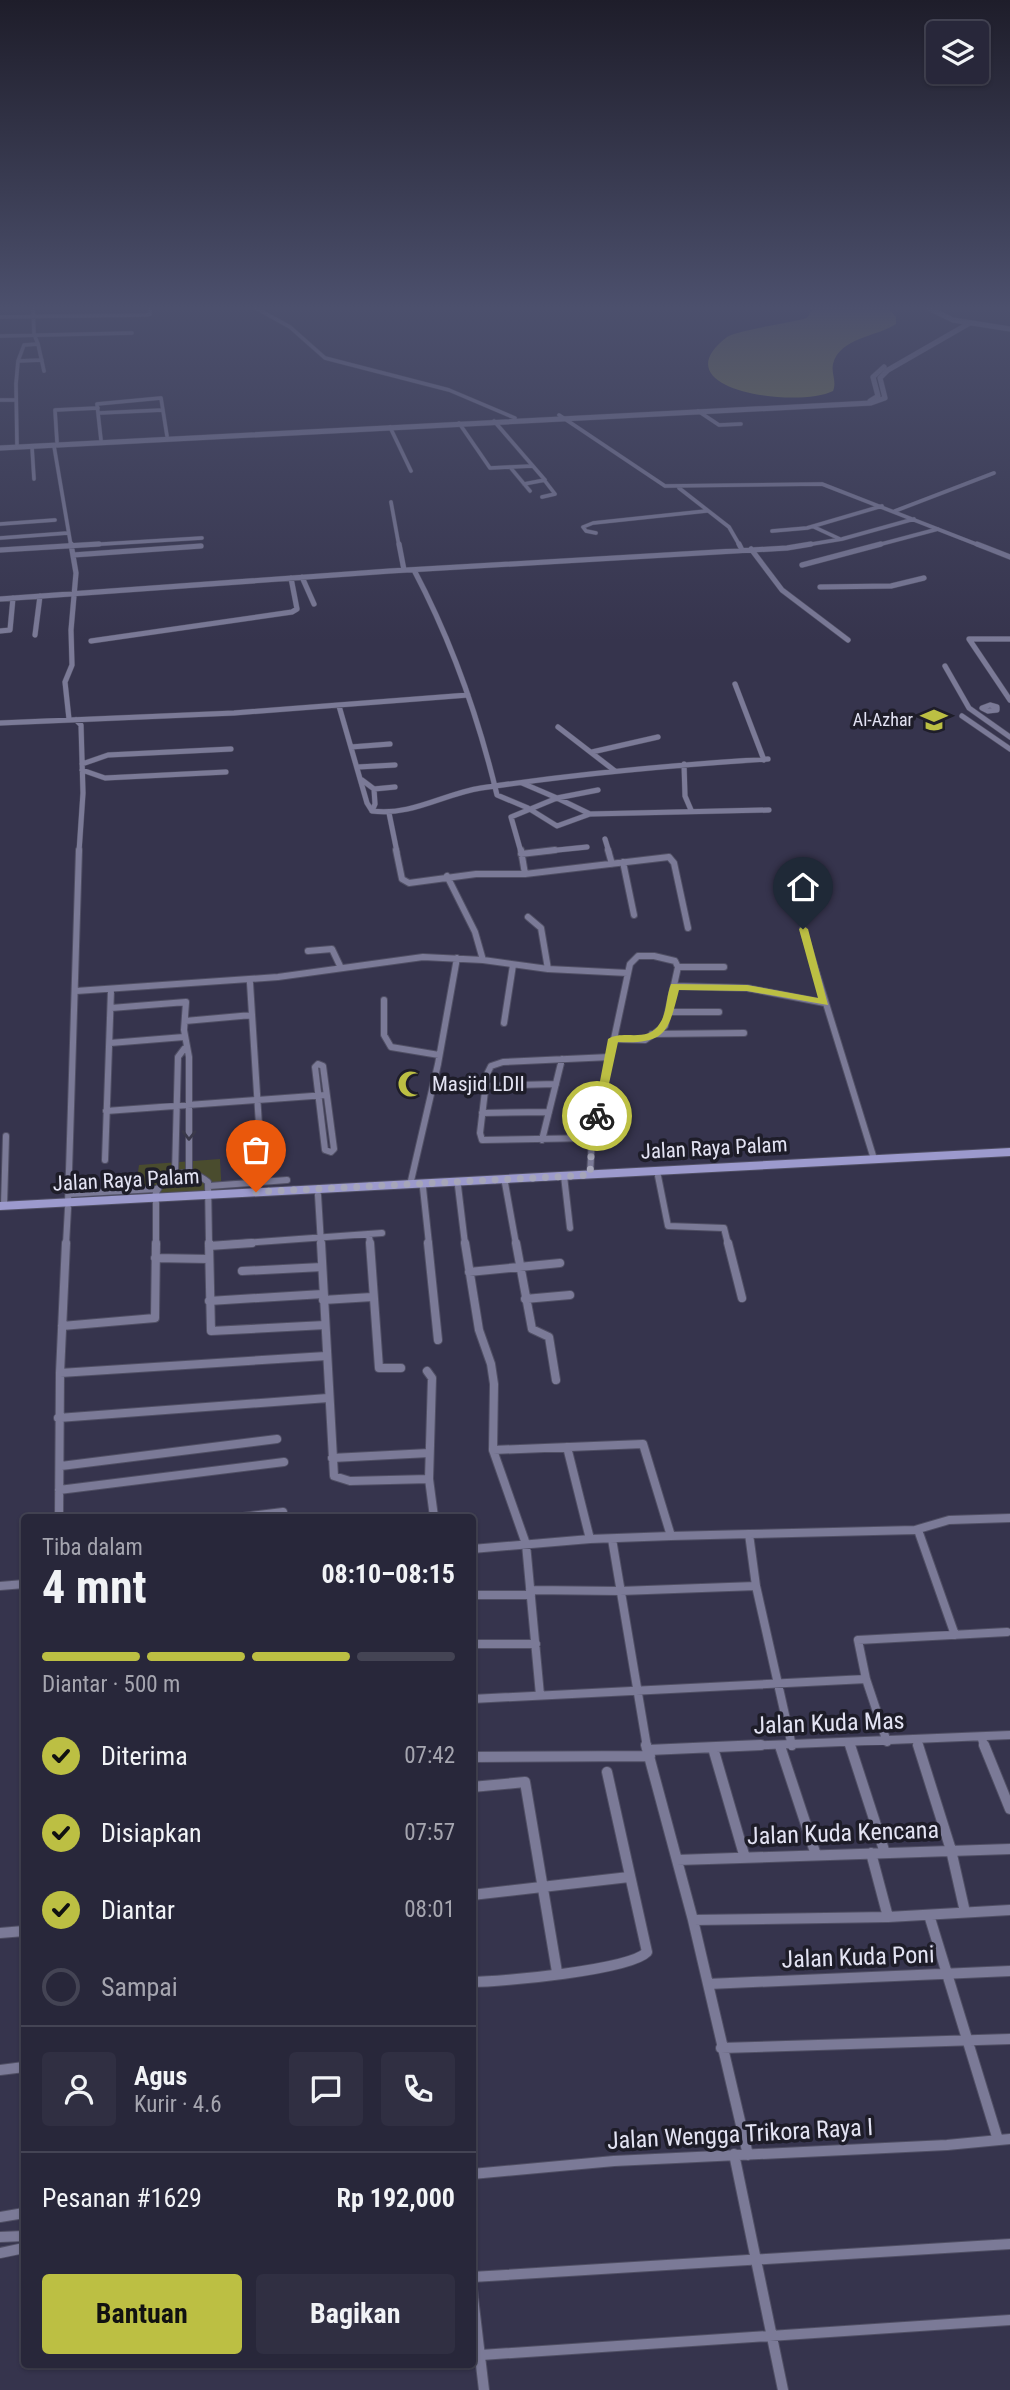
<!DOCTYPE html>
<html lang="id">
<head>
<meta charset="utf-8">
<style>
	body { margin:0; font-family:"Roboto Condensed",sans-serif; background:#302f42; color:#f1f3f6; height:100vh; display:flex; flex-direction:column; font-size:26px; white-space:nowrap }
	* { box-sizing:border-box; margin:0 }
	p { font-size:23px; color:#a5a5af }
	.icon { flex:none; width:38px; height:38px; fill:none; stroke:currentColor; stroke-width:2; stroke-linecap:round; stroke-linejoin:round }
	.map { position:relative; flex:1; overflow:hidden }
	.sheet { position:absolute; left:21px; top:1514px; width:455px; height:854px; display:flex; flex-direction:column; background:#28273a; border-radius:7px; box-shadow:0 2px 5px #0004,0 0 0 2px #444454 }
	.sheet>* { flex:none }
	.buttons { position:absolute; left:926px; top:21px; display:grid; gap:14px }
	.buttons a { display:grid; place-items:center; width:63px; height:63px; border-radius:7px; background:#28273a; box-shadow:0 2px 5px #0004,0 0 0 2px #444454; font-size:35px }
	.pin { position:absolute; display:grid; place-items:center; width:60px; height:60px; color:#fff; margin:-72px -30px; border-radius:50% 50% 50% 0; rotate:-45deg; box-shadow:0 0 7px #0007 }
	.pin .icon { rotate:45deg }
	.courier { position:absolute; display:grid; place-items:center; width:70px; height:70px; margin:-35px; border:5px solid #bcbf43; border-radius:50%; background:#fff; color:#222; box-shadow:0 2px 9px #0007 }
	.summary em { font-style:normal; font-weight:700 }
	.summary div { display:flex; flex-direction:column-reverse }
	.summary { display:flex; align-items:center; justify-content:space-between; height:119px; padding:0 21px }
	h1 { font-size:46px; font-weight:700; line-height:52px }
	.bar { display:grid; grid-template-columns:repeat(4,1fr); gap:10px 7px; align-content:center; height:84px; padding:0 21px }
	.bar i { height:9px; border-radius:5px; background:#444454 }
	.bar .current { background:#bcbf43 }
	.bar p { grid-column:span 4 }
	.line { display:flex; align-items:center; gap:18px; padding:0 21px; border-top:2px solid #444454 }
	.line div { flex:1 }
	.round { display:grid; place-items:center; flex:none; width:74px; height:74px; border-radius:7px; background:#302f42 }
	ol { padding:0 21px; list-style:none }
	li { display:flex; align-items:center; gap:21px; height:77px }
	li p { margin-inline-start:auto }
	li .icon { padding:7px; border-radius:50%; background:#bcbf43; color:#111; stroke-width:4 }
	li:last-child { color:#a5a5af }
	li i { width:38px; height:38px; border:4px solid #444454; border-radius:50% }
	.cta { display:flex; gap:14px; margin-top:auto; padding:14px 21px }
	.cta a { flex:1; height:80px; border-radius:7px; background:#bcbf43; color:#111; font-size:28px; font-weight:700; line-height:80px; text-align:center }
	.cta a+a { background:#302f42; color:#f1f3f6 }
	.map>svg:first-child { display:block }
	.green { fill:#4a4c2e }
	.water { fill:#797c4f }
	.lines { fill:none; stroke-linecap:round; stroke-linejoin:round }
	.minor-far4-casing { stroke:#504f64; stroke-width:4.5 }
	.minor-far3-casing { stroke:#504f64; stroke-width:6 }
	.minor-far2-casing { stroke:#504f64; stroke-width:8 }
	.minor-far1-casing { stroke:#504f64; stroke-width:10 }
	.minor-casing { stroke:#504f64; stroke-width:12 }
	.tertiary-casing { stroke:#504f64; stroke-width:6 }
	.primary-casing { stroke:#504f64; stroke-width:2 }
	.minor-far4 { stroke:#7b7a97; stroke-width:3.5 }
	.minor-far3 { stroke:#7b7a97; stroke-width:5 }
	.minor-far2 { stroke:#7b7a97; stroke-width:6 }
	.minor-far1 { stroke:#7b7a97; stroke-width:8 }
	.minor { stroke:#7b7a97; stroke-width:10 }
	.tertiary { stroke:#7b7a97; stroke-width:5 }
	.primary { fill:#9c9acd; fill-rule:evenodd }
	.oneway { stroke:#3a394a }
	.route { fill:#bcbf43 }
	.done { stroke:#a6a6b9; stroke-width:7; stroke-dasharray:0 12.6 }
	.labels { text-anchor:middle; stroke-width:7; stroke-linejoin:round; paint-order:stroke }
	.far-poi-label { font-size:18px; fill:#e3e3f3; stroke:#1e1d29; text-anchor:end }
	.poi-label { font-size:21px; fill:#e3e3f3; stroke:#1e1d29; text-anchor:start }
	.street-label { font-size:21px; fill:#e3e3f3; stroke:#1e1d29 }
	.near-street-label { font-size:24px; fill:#e3e3f3; stroke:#1e1d29 }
</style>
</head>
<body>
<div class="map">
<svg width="1010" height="2390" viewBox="0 0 1010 2390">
	<rect width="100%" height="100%" fill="#36344d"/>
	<path class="green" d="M 220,1159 L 222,1196 L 134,1200 L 139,1165 Z"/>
	<path class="water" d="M 809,306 L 886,306 L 896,317 L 896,324 C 877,337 840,337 833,364 C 831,374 837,381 833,391 C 797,409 658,390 727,337 C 737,330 791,323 807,318 L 812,310 Z"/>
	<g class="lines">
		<g class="minor-far4-casing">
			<path id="minor-far4" d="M 252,306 L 290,327 L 325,358 L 449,390 L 515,418
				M 0,317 L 147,315 L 150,314 L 150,306
				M 0,336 L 132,333
				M 38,344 L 44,371
				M 18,361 L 42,360
				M 0,400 L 16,400
				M 698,411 L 719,425 L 741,424
				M 99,413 L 163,410
				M 559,415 L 665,486 L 822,484 L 981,546
				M 494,421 L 545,480 L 524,484
				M 459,423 L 490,468 L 510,467 L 530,491
				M 390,427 L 411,471
				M 101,440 L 97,404 L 161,398 L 167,436
				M 57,442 L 55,410 L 98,408
				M 17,445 L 16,384 L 18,361 L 24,345 L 38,344 L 34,334 L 33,306
				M 54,446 L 71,546
				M 32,447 L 34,479
				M 510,467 L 533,466
				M 679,488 L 729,527 L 740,546
				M 542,497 L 555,494 L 545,481
				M 391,502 L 399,546
				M 895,511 L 994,473
				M 0,524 L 55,520
				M 814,527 L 840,539
				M 772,531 L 807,528 L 882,506
				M 596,533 L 586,531 L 583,527 L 593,523 L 706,511
				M 0,538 L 68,533
				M 69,546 L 202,538
				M 800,546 L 842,539 L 914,519
				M 874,546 L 938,529"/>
		</g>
		<g class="minor-far3-casing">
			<path id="minor-far3" d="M 399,544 L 404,570
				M 739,544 L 742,550
				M 977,544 L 1010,557
				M 751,549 L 782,590 L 848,640
				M 0,550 L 99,544
				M 73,555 L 201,546
				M 802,565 L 881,544
				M 414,570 C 452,642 478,716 497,795 L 528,808 L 557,826 L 590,814 L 769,810
				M 302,577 L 314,604
				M 820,587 L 891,586 L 924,578
				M 0,599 L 390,571 L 787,548 L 811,544
				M 0,631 L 10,630 L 13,598
				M 35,635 L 40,596
				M 1010,639 L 969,639 L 1010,700
				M 91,641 L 292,612 L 297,609 L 291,578
				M 945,666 L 969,708 L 1010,737
				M 735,684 L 764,760
				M 990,705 L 997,707 L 997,710 L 988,711 L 982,708 Z
				M 339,706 L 367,803 L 372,811 C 412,816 443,794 481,788 C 576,774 672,765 768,759
				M 962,716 L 1010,749
				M 69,719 L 65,682 L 72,665 L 71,630 L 76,573 L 71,544
				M 76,720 L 81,725 L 83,793 L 79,852
				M 0,723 L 234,713 L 468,695
				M 558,727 L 615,771
				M 351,747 L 390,744
				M 592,752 L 658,737
				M 82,764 L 108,755 L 231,749
				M 684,764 L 685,796 L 691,810
				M 358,767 L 395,765
				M 82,770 L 105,778 L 226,772
				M 362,780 L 374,789 L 395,787
				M 522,783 L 557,798 L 598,790
				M 372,811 L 375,804 L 374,789
				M 389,813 L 397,852
				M 605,839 L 609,852
				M 521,852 L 511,817 L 557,798 L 590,814
				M 538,852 L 587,847"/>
		</g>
		<g class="minor-far2-casing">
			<path id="minor-far2" d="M 396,850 L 402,879 L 409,883 L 476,874 L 525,874 L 521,850
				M 608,850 L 612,864
				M 521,854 L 555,850
				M 623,862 L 634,915
				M 525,874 L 669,857 L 674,863 L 688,928
				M 447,876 L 475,932 L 483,960
				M 528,917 L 541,928 L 548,969
				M 803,929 L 874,1159
				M 308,951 L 332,949 L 341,968
				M 638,956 L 654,956 L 675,961 L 678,967 L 665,1026 L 645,1040 L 614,1039 L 630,964 Z
				M 678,967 L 724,967
				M 250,983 L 261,1157
				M 675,986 L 747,988 L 825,1003
				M 76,991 L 278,977 L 423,957 L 483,960 L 548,969 L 628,973
				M 384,1000 L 384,1035 L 391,1047 L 439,1055
				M 111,1008 L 186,1002 L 184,1030 L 189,1057 L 189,1173
				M 669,1012 L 719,1012
				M 185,1021 L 252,1015
				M 504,1023 L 513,965
				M 652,1034 L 744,1033
				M 110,1043 L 184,1037
				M 318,1064 L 323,1066 L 334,1149 L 331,1152 L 325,1150 L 315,1067 Z
				M 486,1086 L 556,1084
				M 106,1111 L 326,1095
				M 482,1113 L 549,1112
				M 592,1138 L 482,1140 L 480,1133 L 487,1074 L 491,1066 L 503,1062 L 610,1057
				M 542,1140 L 562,1059
				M 105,1160 L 111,990
				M 175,1174 L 178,1057 L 184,1049
				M 590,1175 L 592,1138 L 614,1039
				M 564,1176 L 570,1228
				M 658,1176 L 668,1226 L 724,1228 L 728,1244
				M 505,1183 L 516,1244
				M 410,1185 L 438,1064 L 457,958
				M 209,1186 L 287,1180
				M 458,1186 L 465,1244
				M 423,1188 L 429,1244
				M 69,1194 L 155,1189
				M 318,1195 L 321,1244
				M 154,1199 C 161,1173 188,1165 208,1182 L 209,1244
				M 68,1203 L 79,850
				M 4,1205 L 6,1136
				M 369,1234 L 370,1244
				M 66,1244 L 68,1208
				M 156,1244 L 156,1203
				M 229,1244 L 382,1233"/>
		</g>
		<g class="minor-far1-casing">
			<path id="minor-far1" d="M 209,1243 L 211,1331 L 325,1325
				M 321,1243 L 334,1476 L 350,1481 L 429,1479
				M 370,1243 L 379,1368 L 401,1368
				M 428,1243 L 438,1340
				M 465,1243 L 479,1330 L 491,1364 L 494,1384 L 493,1450 L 526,1544 L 540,1695
				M 516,1243 L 532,1329 L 549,1337 L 556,1380
				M 728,1243 L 742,1298
				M 209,1246 L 252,1243
				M 155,1258 L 209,1259
				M 242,1271 L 322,1267
				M 469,1272 L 560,1263
				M 525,1299 L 570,1295
				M 323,1300 L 372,1297
				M 209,1301 L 323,1294
				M 62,1326 L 155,1318 L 156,1243
				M 427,1371 L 432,1378 L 429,1479 L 434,1517
				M 60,1373 L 326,1356
				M 58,1418 L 328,1398
				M 567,1447 L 590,1539
				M 332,1458 L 429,1453
				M 61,1466 L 277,1439
				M 59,1490 L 284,1462
				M 59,1517 L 60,1373 L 66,1243
				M 243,1517 L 283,1512
				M 918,1530 L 955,1635
				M 749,1534 L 915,1530 L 949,1520 L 1010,1518
				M 671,1536 L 749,1534 L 756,1586 L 792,1746
				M 612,1539 L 647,1747
				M 472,1549 L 590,1539 L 671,1536 L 643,1444 L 493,1450
				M 0,1586 L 24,1584
				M 530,1590 L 620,1591 L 756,1586
				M 472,1595 L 531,1595
				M 472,1644 L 536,1644
				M 866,1679 L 858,1640 L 1007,1632
				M 472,1699 L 866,1679 L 887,1742
				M 981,1737 L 985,1747
				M 917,1741 L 919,1747
				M 849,1743 L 850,1747
				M 719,1747 L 1010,1735"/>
		</g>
		<g class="minor-casing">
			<path id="minor" d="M 646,1745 L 693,1920 L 748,2155
				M 850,1745 L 885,1853
				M 918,1745 L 951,1850 L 965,1912
				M 984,1745 L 1010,1809
				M 780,1746 L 816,1855
				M 713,1748 L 745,1858
				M 648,1750 L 761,1745
				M 472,1757 L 650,1756
				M 472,1787 L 525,1782 L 557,1972
				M 871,1853 L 888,1917
				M 677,1860 L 1010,1849
				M 472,1895 L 629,1877
				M 929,1915 L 998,2140
				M 693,1920 L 888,1917 L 1010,1910
				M 0,1933 L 24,1931
				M 472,1982 C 501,1982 630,1970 647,1952 L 607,1772
				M 708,1984 L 1010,1971
				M 721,2048 L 1010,2039
				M 0,2070 L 24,2067
				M 734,2154 L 783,2390
				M 472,2174 L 614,2161 L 947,2145 L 1010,2139
				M 0,2217 L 24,2213
				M 0,2237 L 24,2236
				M 0,2253 L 24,2248
				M 472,2277 L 1010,2244
				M 472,2289 L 484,2390
				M 481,2355 L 1010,2320"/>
		</g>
		<g class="tertiary-casing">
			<path id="tertiary" d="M 924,306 L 953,320 L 1010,329
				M 870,401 L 878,396 L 873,377 L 884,367
				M 0,448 L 871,403 L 885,398 L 880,378 L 888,370 L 968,324"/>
		</g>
		<g class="primary-casing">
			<path id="primary" d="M 1010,1148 L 1010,1156 L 0,1210 L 0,1202 Z"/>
		</g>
		<use href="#minor-far4" class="minor-far4"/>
		<use href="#minor-far3" class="minor-far3"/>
		<use href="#minor-far2" class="minor-far2"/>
		<use href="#minor-far1" class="minor-far1"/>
		<use href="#minor" class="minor"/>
		<use href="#tertiary" class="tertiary"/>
		<use href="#primary" class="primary"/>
	</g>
	<defs><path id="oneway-chevron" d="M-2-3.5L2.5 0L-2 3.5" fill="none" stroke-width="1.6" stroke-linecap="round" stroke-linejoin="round" transform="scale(1.75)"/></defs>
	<use class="oneway" href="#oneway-chevron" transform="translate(189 1135) rotate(91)"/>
	<linearGradient id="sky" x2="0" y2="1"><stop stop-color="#1e1d2a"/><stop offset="0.48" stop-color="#4c506d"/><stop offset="1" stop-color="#4c506d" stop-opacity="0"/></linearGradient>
	<rect width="1010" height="641" fill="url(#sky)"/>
	<path class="route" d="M 803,926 L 808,929 L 828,1005 L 747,991 L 679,990 C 668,1033 666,1044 618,1042 L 602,1116 L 593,1118 L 608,1039 C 624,1029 648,1044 660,1023 C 667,1013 666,996 671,984 L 747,985 L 818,998 L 799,929 Z"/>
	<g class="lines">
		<path class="done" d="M 256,1192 L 590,1175 L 592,1138 L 597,1116"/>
	</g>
	<defs>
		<g id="school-bare" transform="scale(2.1)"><path d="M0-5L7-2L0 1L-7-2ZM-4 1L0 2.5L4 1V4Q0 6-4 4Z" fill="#bcbf43" stroke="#1e1d29" stroke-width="2.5" paint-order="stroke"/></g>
		<g id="mosque-bare" transform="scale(2.1)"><path d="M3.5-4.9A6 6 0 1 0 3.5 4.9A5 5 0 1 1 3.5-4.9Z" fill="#bcbf43" stroke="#1e1d29" stroke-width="2.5" paint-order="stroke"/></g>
	</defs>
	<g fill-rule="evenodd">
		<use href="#school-bare" x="934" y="720"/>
		<use href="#mosque-bare" x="411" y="1084"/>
	</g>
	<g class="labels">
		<g class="far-poi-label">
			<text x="913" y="726">Al-Azhar</text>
		</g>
		<g class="poi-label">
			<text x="432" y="1091">Masjid LDII</text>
		</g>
		<g class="street-label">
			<text transform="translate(714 1148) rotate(-3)" y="7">Jalan Raya Palam</text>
			<text transform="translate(126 1180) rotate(-3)" y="7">Jalan Raya Palam</text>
		</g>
		<g class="near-street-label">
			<text transform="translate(829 1723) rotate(-2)" y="8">Jalan Kuda Mas</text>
			<text transform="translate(843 1833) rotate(-2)" y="8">Jalan Kuda Kencana</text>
			<text transform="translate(858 1957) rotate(-2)" y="8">Jalan Kuda Poni</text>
			<text transform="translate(740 2134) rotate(-3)" y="8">Jalan Wengga Trikora Raya I</text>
		</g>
	</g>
</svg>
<div class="buttons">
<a><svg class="icon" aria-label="layers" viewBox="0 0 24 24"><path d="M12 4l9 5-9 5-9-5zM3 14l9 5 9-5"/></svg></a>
</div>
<div class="pin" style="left:256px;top:1192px;background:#ea580c"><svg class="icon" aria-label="bag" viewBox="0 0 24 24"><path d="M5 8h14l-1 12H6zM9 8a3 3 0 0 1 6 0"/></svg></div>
<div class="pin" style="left:803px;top:929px;background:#1f2937"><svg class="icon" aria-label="home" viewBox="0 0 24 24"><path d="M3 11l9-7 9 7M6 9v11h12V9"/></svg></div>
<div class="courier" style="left:597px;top:1116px"><svg class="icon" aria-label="bike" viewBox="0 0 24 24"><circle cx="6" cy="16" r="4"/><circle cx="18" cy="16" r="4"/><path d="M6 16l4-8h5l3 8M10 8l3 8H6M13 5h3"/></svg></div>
<section class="sheet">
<div class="summary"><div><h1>4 mnt</h1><p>Tiba dalam</p></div><em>08:10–08:15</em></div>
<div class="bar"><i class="current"></i><i class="current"></i><i class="current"></i><i></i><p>Diantar · 500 m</p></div>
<ol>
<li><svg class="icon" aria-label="check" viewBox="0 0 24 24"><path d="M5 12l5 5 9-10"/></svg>Diterima<p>07:42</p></li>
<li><svg class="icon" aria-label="check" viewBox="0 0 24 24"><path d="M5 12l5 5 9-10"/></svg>Disiapkan<p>07:57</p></li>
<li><svg class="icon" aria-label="check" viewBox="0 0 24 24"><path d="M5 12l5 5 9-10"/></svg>Diantar<p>08:01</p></li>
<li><i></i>Sampai</li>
</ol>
<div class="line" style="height:126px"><a class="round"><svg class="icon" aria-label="person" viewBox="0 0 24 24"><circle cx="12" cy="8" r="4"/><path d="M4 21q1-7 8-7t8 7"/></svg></a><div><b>Agus</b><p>Kurir · 4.6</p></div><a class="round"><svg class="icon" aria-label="chat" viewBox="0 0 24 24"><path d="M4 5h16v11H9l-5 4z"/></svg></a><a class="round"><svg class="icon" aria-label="phone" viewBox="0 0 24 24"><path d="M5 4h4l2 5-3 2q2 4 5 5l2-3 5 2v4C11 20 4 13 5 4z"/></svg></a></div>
<div class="line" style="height:91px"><div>Pesanan #1629</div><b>Rp 192,000</b></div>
<div class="cta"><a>Bantuan</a><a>Bagikan</a></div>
</section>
</div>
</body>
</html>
